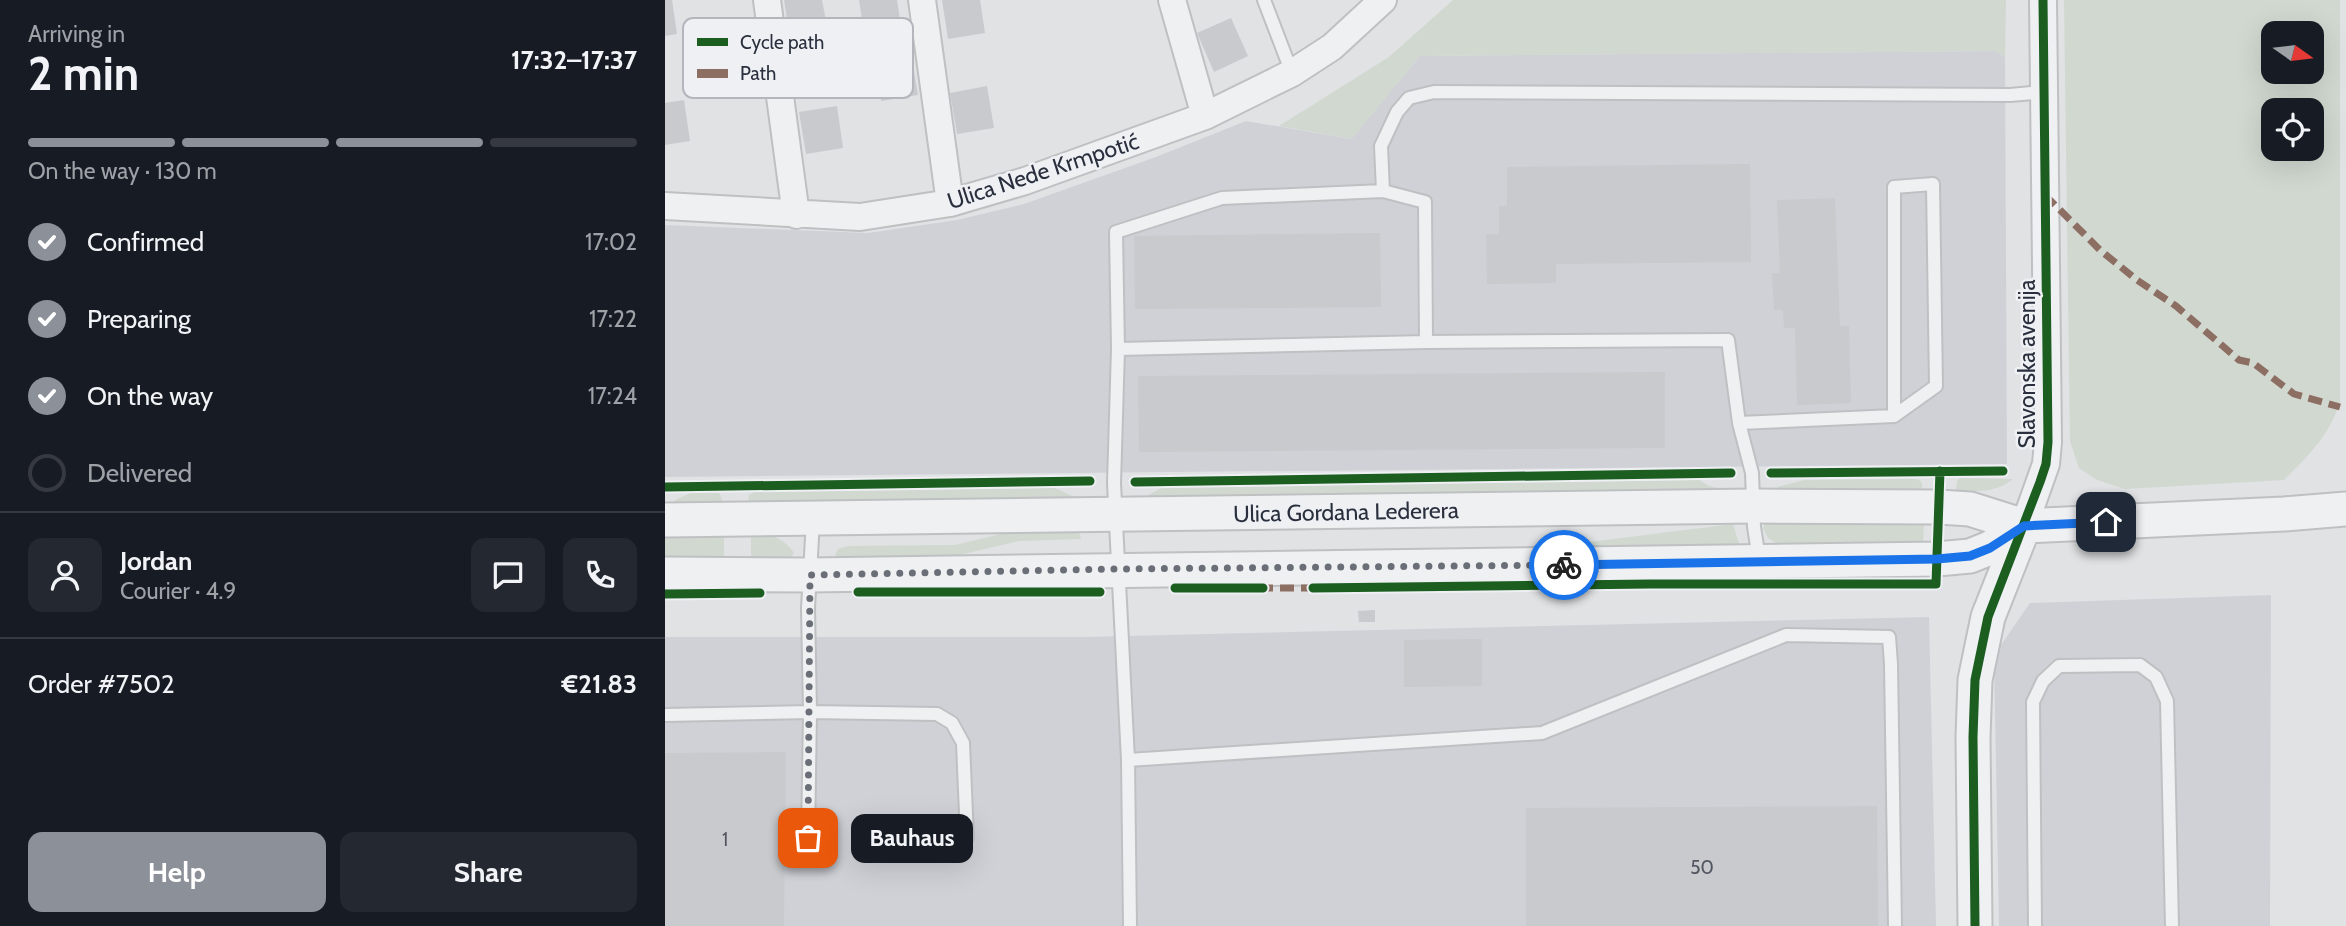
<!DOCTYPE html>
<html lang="en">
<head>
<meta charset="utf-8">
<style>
	body { margin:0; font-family:Cabin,sans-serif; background:#242831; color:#f1f3f6; height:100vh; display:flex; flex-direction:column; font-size:26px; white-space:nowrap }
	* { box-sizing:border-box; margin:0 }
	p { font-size:23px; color:#9ea1a6 }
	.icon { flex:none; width:38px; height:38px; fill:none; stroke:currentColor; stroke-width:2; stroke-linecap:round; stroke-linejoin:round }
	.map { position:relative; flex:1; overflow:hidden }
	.details { display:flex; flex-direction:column; background:#171b24; width:665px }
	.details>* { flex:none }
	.needle { width:46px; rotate:104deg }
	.buttons { position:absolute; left:1596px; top:21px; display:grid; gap:14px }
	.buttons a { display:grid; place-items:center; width:63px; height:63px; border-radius:14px; background:#171b24; box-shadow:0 7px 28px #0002; font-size:35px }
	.pin { position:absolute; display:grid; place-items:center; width:60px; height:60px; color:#fff; margin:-30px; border-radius:14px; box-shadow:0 4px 10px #0006 }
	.courier { position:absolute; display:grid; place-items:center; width:70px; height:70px; margin:-35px; border:5px solid #1a73e8; border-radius:50%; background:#fff; color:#222; box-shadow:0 2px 9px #0007 }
	.bubble { position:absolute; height:49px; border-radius:14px; background:#171b24; box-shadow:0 7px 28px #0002; font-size:23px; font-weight:700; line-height:49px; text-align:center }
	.overview em { font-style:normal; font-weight:700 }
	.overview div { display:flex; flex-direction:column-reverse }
	.overview { display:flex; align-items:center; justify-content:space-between; height:119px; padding:0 28px }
	h1 { font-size:46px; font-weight:700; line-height:52px }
	.bar { display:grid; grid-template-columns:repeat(4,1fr); gap:10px 7px; align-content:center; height:84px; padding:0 28px }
	.bar i { height:9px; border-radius:5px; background:#363941 }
	.bar .selected { background:#8c9099 }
	.bar p { grid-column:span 4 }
	.line { display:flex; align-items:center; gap:18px; padding:0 28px; border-top:2px solid #363941 }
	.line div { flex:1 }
	.round { display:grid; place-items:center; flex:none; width:74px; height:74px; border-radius:14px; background:#242831 }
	ol { padding:0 28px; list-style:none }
	li { display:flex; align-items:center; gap:21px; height:77px }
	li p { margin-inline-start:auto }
	li .icon { padding:7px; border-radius:50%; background:#8c9099; color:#fff; stroke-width:4 }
	li:last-child { color:#9ea1a6 }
	li i { width:38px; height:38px; border:4px solid #363941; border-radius:50% }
	.cta { display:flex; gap:14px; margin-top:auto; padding:14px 28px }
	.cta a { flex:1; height:80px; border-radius:14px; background:#8c9099; color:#fff; font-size:28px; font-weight:700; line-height:80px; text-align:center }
	.cta a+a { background:#242831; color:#f1f3f6 }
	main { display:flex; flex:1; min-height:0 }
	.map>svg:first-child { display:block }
	.built { fill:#cfd1d7 }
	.green { fill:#d0d8d0; fill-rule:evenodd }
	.building { fill:#c8cacd }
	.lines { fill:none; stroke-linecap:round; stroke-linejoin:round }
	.service-casing { stroke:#bec0c2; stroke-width:16 }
	.minor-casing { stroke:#bec0c2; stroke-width:30 }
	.tertiary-casing { stroke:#bec0c2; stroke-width:37 }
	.service { stroke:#eff0f2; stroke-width:12 }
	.minor { stroke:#eff0f2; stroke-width:26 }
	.tertiary { stroke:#eff0f2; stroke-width:33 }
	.quiet { stroke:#8d6e63; stroke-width:7; stroke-dasharray:14 7; stroke-linecap:butt }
	.cycleway-casing { stroke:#eef0f4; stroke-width:13 }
	.cycleway { stroke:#1b5e20; stroke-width:9 }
	.done { stroke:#696e77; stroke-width:7; stroke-dasharray:0 12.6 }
	.route { stroke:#1a73e8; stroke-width:9 }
	.labels { text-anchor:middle; stroke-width:5; stroke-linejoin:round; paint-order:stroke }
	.number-label { font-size:19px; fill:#525661 }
	.street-label { font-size:23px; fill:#292f3c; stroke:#eef0f4 }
	.key { fill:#eef0f4; stroke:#b3b6bd; stroke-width:2 }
	.key-label { font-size:19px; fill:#292f3c }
</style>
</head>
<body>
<main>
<section class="details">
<div class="overview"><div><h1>2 min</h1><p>Arriving in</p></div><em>17:32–17:37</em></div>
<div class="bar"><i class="selected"></i><i class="selected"></i><i class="selected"></i><i></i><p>On the way · 130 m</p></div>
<ol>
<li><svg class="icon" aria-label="check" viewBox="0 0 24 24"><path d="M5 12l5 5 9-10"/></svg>Confirmed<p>17:02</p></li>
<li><svg class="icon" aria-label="check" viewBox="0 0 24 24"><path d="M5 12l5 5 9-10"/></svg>Preparing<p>17:22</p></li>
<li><svg class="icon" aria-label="check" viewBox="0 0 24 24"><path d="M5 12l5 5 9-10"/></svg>On the way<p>17:24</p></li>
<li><i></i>Delivered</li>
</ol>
<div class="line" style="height:126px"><a class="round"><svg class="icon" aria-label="person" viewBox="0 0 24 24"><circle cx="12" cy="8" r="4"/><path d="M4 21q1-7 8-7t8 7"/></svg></a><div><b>Jordan</b><p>Courier · 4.9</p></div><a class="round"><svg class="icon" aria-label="chat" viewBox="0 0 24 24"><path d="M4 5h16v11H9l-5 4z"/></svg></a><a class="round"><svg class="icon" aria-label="phone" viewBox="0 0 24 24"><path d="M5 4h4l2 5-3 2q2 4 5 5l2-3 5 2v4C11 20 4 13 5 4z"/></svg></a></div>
<div class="line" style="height:91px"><div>Order #7502</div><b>€21.83</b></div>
<div class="cta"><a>Help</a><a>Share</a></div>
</section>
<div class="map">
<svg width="1681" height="926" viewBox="0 0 1681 926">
	<rect width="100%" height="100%" fill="#e0e2e4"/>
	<path class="built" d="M 1330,51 L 1340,57 L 1342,464 L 0,477 L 0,225 L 203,233 L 292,220 L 359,204 L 491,157 L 581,121 L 686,139 L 755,56 Z
		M 1606,595 L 1605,926 L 1334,926 L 1329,655 L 1365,603 Z
		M 1264,617 L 1271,926 L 0,926 L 0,637 L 420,637 Z"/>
	<path class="green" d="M 788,0 L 1341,0 L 1340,57 L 1330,51 L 755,56 L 687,139 L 614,126 L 724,57 Z
		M 1399,0 L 1675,0 L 1675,402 C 1664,436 1644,455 1619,480 L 1460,489 L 1432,480 L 1414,468 L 1405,441 ZM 1608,33 L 1647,33 L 1647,72 L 1608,72 ZM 1608,110 L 1647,110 L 1647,149 L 1608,149 Z
		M 1295,478 L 1348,479 C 1331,493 1312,491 1291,491 L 1292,481 Z
		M 1249,479 L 1254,480 L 1257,483 L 1257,490 L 1117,491 L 1112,487 L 1139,480 Z
		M 1034,480 L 1044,486 L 1058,489 L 1053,493 L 486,500 L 480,497 L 496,488 L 505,486 Z
		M 390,488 L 414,499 L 83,504 L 84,495 L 91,491 Z
		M 28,492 L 50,492 L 55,494 L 58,504 L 9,504 L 10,500 Z
		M 1259,521 L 1258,546 L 1117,547 L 1103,538 L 1098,528 L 1100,524 Z
		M 1068,524 L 1075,547 L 853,551 Z
		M 409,531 L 414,532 L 416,539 L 354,541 L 290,556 L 172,557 L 170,555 L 173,549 L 183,546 L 290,545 L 344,532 Z
		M 59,533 L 59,557 L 0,558 L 0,536 Z
		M 86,533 C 104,534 119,537 129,553 L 126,557 L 86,557 Z"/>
	<path class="building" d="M 0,0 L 7,0 L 12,34 L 0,36 Z
		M 119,0 L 157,0 L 162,26 L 124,32 Z
		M 194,0 L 232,0 L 235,20 L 198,26 Z
		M 277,0 L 315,0 L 320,33 L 283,39 Z
		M 566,18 L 583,56 L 549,72 L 532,33 Z
		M 79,51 L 86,93 L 49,99 L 42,57 Z
		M 246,54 L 253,95 L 216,101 L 209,59 Z
		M 322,86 L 329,128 L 292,134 L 285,93 Z
		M 19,100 L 25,141 L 0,145 L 0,103 Z
		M 172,106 L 178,148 L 141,154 L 134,112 Z
		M 1085,164 L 1086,262 L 891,264 L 891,283 L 822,284 L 821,234 L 834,234 L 834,206 L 842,206 L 842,167 Z
		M 1170,198 L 1175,326 L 1184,326 L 1186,403 L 1132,405 L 1130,328 L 1119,328 L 1118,310 L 1109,310 L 1107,273 L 1115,273 L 1112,200 Z
		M 715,233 L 716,307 L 470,309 L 469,236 Z
		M 1000,372 L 1000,448 L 474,452 L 473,376 Z
		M 710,610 L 710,622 L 694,622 L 693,611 Z
		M 817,639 L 817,686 L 739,687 L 739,640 Z
		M 121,752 L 119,926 L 0,926 L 0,753 Z
		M 1212,806 L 1213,926 L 861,926 L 861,808 Z"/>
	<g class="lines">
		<g class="service-casing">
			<path id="service" d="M 599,0 L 627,73
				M 718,191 L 716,146 L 732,112 L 744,98 L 769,92 L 1345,95 L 1379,92
				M 453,349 L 761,342 L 1063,340 L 1074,423 L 1087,473 L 1089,527 L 1092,546 L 1098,559
				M 1074,423 L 1229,416 L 1271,386 L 1268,184 L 1229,187 L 1229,416
				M 0,715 L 145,712 L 272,714 L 287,723 L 298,743 L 302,838
				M 463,760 L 877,733 L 1121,635 L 1224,637 L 1226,664 L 1230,926
				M 143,838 L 145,712 L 143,608 L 148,520
				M 465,926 L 463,760 L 449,483 L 453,349 L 451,232 L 557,198 L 718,191 L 760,202 L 761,342
				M 1370,926 L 1368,702 L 1378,681 L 1394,666 L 1475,665 L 1491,677 L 1502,701 L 1507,926"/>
		</g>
		<g class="minor-casing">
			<path id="minor" d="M 102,0 L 131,215
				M 257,0 L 285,203
				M 507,0 L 540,116
				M 0,206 L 195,217 L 285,203 L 360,181 L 540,116 L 627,73 L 667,47 L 718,0
				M 1359,526 L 1381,464 L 1383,442 L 1378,0"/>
		</g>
		<g class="tertiary-casing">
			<path id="tertiary" d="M 0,520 L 1088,506 L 1274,507 L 1305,509 L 1359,526 L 1619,514 L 1681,509
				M 0,574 L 145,575 L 1272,559 L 1305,556 L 1325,548 L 1359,526
				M 1310,926 L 1308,737 L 1310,680 L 1323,617 L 1359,526"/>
		</g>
		<use href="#service" class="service"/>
		<use href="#minor" class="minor"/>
		<use href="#tertiary" class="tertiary"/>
		<path class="quiet" d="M 1380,195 L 1435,250 L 1472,280 L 1511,306 L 1574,360 L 1588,363 L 1629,394 L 1675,407
			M 594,588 L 654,588"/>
		<g class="cycleway-casing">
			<path id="cycleway" d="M 1106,473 L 1338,471
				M 470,482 L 1066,473
				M 0,487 L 425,481
				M 510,588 L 598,588
				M 648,588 L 985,584 L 1271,584 L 1275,471
				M 193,592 L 435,592
				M 0,594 L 95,593
				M 1310,926 L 1308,737 L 1310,680 L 1323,617 L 1375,482 L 1381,464 L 1383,442 L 1378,0"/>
		</g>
		<use href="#cycleway" class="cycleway"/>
	</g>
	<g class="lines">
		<path class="done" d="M 143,838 L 145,575 L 454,569 L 899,565"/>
		<path class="route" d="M 899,565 L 1272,559 L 1305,556 L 1325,548 L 1359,526 L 1441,522"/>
	</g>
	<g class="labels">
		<g class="number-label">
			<text x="60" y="846">1</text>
			<text x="1037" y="874">50</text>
		</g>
		<g class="street-label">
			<text transform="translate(378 171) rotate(-18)" y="8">Ulica Nede Krmpotić</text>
			<text transform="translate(1362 364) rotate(-90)" y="8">Slavonska avenija</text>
			<text transform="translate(681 512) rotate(-1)" y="8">Ulica Gordana Lederera</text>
		</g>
	</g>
	<rect x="18" y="18" width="230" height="80" rx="10" class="key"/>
	<rect x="32" y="38" width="31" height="8" fill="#1b5e20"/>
	<rect x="32" y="69" width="31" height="9" fill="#8d6e63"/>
	<g class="key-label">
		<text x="75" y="49">Cycle path</text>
		<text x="75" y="80">Path</text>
	</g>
</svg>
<div class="buttons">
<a><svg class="needle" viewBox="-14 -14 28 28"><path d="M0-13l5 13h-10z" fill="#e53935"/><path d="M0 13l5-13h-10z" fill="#9ea1a6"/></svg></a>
<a><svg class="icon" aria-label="locate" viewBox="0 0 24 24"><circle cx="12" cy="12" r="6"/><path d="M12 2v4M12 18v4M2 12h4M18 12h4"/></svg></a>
</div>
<div class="pin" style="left:143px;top:838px;background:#ea580c"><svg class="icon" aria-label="bag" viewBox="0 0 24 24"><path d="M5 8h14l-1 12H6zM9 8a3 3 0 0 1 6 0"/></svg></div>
<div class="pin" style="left:1441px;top:522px;background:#1f2937"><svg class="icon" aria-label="home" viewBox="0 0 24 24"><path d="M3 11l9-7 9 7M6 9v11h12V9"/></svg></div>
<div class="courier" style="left:899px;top:565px"><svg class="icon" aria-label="bike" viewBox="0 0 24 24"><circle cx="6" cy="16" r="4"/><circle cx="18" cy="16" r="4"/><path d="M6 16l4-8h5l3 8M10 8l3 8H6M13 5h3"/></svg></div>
<div class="bubble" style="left:186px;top:814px;width:122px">Bauhaus</div>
</div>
</main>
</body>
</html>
